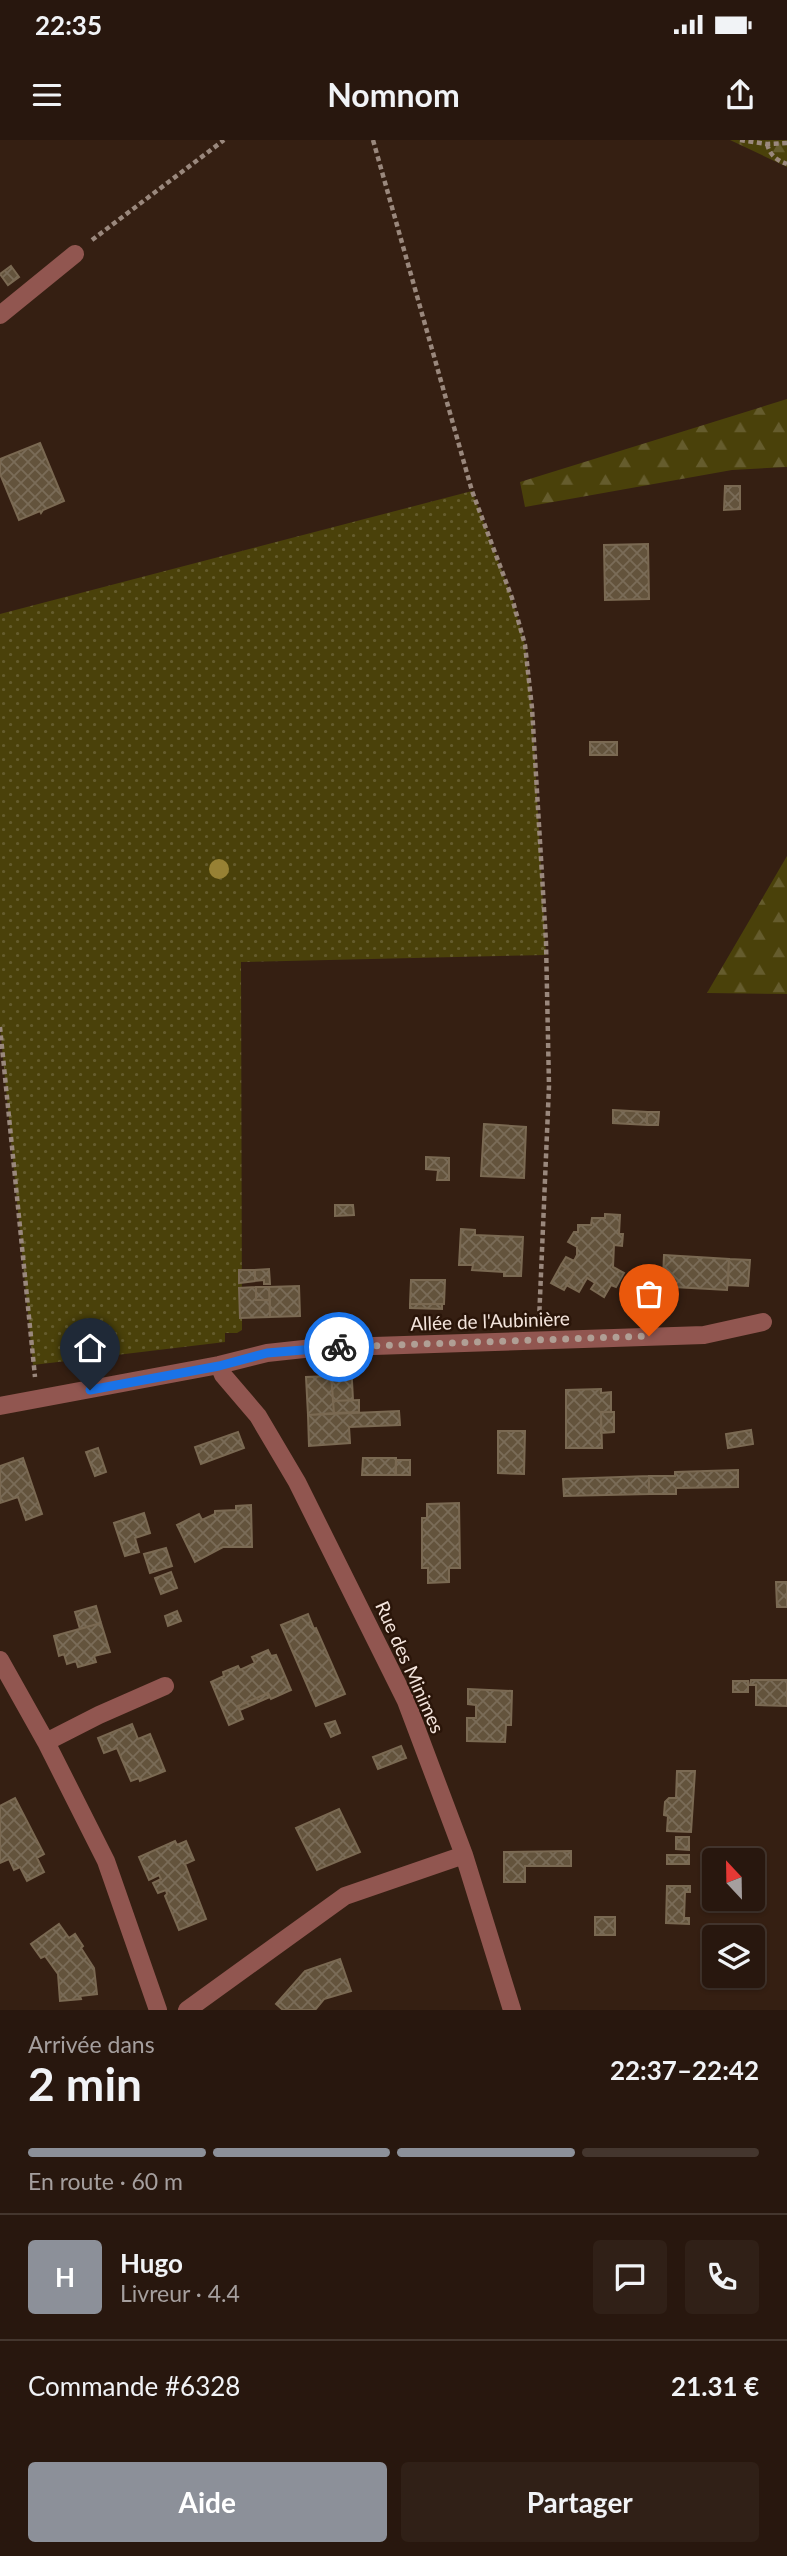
<!DOCTYPE html>
<html lang="fr">
<head>
<meta charset="utf-8">
<style>
	body { margin:0; font-family:Lato,sans-serif; background:#302017; color:#f1f3f6; height:100vh; display:flex; flex-direction:column; font-size:26px; white-space:nowrap }
	* { box-sizing:border-box; margin:0 }
	p { font-size:23px; color:#a59f9e }
	.icon { flex:none; width:38px; height:38px; fill:none; stroke:currentColor; stroke-width:2; stroke-linecap:round; stroke-linejoin:round }
	.map { position:relative; height:1870px; overflow:hidden }
	.side { display:flex; flex-direction:column; background:#28170e; flex:1 }
	.side>* { flex:none }
	.needle { width:46px; rotate:338deg }
	.tools { position:absolute; left:702px; top:1708px; display:grid; gap:14px }
	.tools a { display:grid; place-items:center; width:63px; height:63px; border-radius:7px; background:#28170e; box-shadow:0 2px 5px #0004,0 0 0 2px #44362e; font-size:35px }
	.pin { position:absolute; display:grid; place-items:center; width:60px; height:60px; color:#fff; margin:-72px -30px; border-radius:50% 50% 50% 0; rotate:-45deg; box-shadow:0 0 7px #0007 }
	.pin .icon { rotate:45deg }
	.courier { position:absolute; display:grid; place-items:center; width:70px; height:70px; margin:-35px; border:5px solid #1a73e8; border-radius:50%; background:#fff; color:#222; box-shadow:0 2px 9px #0007 }
	.headline em { font-style:normal; font-weight:700 }
	.headline div { display:flex; flex-direction:column-reverse }
	.headline { display:flex; align-items:center; justify-content:space-between; height:119px; padding:0 28px }
	h1 { font-size:46px; font-weight:700; line-height:52px }
	.bar { display:grid; grid-template-columns:repeat(4,1fr); gap:10px 7px; align-content:center; height:84px; padding:0 28px }
	.bar i { height:9px; border-radius:5px; background:#44362e }
	.bar .selected { background:#8c9099 }
	.bar p { grid-column:span 4 }
	.line { display:flex; align-items:center; gap:18px; padding:0 28px; border-top:2px solid #44362e }
	.line div { flex:1 }
	.round { display:grid; place-items:center; flex:none; width:74px; height:74px; border-radius:7px; background:#302017 }
	.primary-button { display:flex; gap:14px; margin-top:auto; padding:14px 28px }
	.primary-button a { flex:1; height:80px; border-radius:7px; background:#8c9099; color:#fff; font-size:28px; font-weight:700; line-height:80px; text-align:center }
	.primary-button a+a { background:#302017; color:#f1f3f6 }
	.status { display:flex; justify-content:space-between; align-items:center; height:49px; padding:0 35px; background:#28170e; direction:ltr }
	.status svg { height:19px; fill:currentColor }
	header { display:flex; justify-content:space-between; align-items:center; height:91px; padding:0 28px; background:#28170e; font-size:32px; font-weight:700 }
	.map>svg:first-child { display:block }
	.grass { fill:url(#grass-dots) }
	.forest { fill:url(#forest-firs) }
	.building { fill:url(#building-cross-hatch); stroke:#7a6952; stroke-width:2 }
	.lines { fill:none; stroke-linecap:round; stroke-linejoin:round }
	.path { stroke:#9a887d; stroke-width:4.5; stroke-dasharray:5 3.5; stroke-linecap:butt }
	.minor { stroke:#915650; stroke-width:18 }
	.tree { fill:#978134 }
	.done { stroke:#b09f95; stroke-width:7; stroke-dasharray:0 12.6 }
	.route { stroke:#1a73e8; stroke-width:9 }
	.labels { text-anchor:middle; stroke-width:5; stroke-linejoin:round; paint-order:stroke }
	.street-label { font-size:19px; fill:#f3e4dc; stroke:#2a1509 }
</style>
</head>
<body>
<div class="status"><b>22:35</b><svg viewBox="0 0 49 12"><path d="M0 12V9h3v3zM5 12V6h3v6zM10 12V3h3v9zM15 12V0h3v12zM26 1h20v11H26zM47 4h2v5h-2z"/></svg></div>
<header><svg class="icon" aria-label="menu" viewBox="0 0 24 24"><path d="M4 6h16M4 12h16M4 18h16"/></svg>Nomnom<svg class="icon" aria-label="share" viewBox="0 0 24 24"><path d="M12 15V3M7 8l5-5 5 5M5 13v7h14v-7"/></svg></header>
<div class="map">
<svg width="787" height="1870" viewBox="0 0 787 1870">
	<defs>
		<pattern id="grass-dots" width="8" height="8" patternUnits="userSpaceOnUse" patternTransform="scale(1.75)"><rect width="8" height="8" fill="#4a410a"/><path d="M2 2h.1M6 6h.1" fill="none" stroke="#655c2d" stroke-width="1.8" stroke-linecap="round"/></pattern>
		<pattern id="forest-firs" width="22" height="20" patternUnits="userSpaceOnUse" patternTransform="scale(1.75)"><rect width="22" height="20" fill="#4a410a"/><path d="M5 1l3.5 6h-7zM16 11l3.5 6h-7z" fill="#655c2d"/></pattern>
		<pattern id="building-cross-hatch" width="8" height="8" patternUnits="userSpaceOnUse" patternTransform="scale(1.75)"><rect width="8" height="8" fill="#63533c"/><path d="M0 0l8 8M0 8l8-8" fill="none" stroke="#7a6c58"/></pattern>
	</defs>
	<rect width="100%" height="100%" fill="#351f12"/>
	<path class="grass" d="M 472,351 L 512,458 L 525,505 L 532,568 L 546,815 L 241,822 L 242,1190 L 237,1193 L 225,1193 L 225,1202 L 33,1225 L 0,887 L 0,474 Z"/>
	<path class="forest" d="M 730,0 L 787,0 L 787,27 Z
		M 787,259 L 787,327 L 732,330 L 525,367 L 520,342 Z
		M 787,716 L 787,854 L 707,853 Z"/>
	<path class="building" d="M 11,126 L 19,137 L 8,145 L 0,134 Z
		M 40,303 L 64,361 L 43,370 L 41,373 L 40,371 L 19,380 L 0,334 L 0,319 Z
		M 725,346 L 740,346 L 740,369 L 724,370 Z
		M 648,404 L 649,459 L 605,460 L 604,405 Z
		M 590,602 L 617,602 L 617,615 L 590,615 Z
		M 613,970 L 647,972 L 647,985 L 613,983 Z
		M 647,972 L 659,972 L 658,985 L 647,985 Z
		M 484,984 L 526,987 L 524,1038 L 481,1036 Z
		M 426,1017 L 449,1018 L 449,1040 L 437,1040 L 438,1030 L 426,1029 Z
		M 335,1065 L 353,1065 L 354,1075 L 335,1076 Z
		M 605,1074 L 620,1075 L 619,1094 L 623,1094 L 622,1106 L 614,1105 L 613,1127 L 624,1133 L 616,1147 L 611,1145 L 604,1157 L 591,1149 L 595,1143 L 587,1138 L 579,1152 L 566,1145 L 574,1133 L 561,1125 L 566,1117 L 574,1121 L 577,1115 L 577,1107 L 568,1102 L 574,1092 L 578,1092 L 578,1085 L 591,1085 L 592,1078 L 605,1078 Z
		M 461,1089 L 475,1090 L 475,1095 L 523,1097 L 521,1136 L 504,1136 L 504,1132 L 472,1130 L 473,1125 L 459,1125 Z
		M 664,1115 L 729,1119 L 727,1150 L 674,1147 L 674,1139 L 663,1138 Z
		M 729,1119 L 750,1120 L 748,1146 L 728,1145 Z
		M 561,1125 L 574,1133 L 564,1150 L 551,1143 Z
		M 269,1129 L 270,1144 L 264,1144 L 264,1140 L 255,1141 L 255,1130 Z
		M 239,1130 L 255,1130 L 255,1141 L 239,1143 Z
		M 411,1140 L 445,1140 L 444,1164 L 410,1164 Z
		M 299,1146 L 300,1176 L 270,1177 L 269,1147 Z
		M 256,1147 L 269,1147 L 270,1160 L 256,1160 Z
		M 256,1147 L 256,1160 L 270,1160 L 270,1177 L 240,1178 L 239,1148 Z
		M 410,1164 L 442,1164 L 442,1169 L 410,1168 Z
		M 351,1222 L 353,1260 L 333,1261 L 331,1223 Z
		M 331,1236 L 334,1273 L 308,1275 L 306,1237 Z
		M 601,1249 L 601,1253 L 611,1252 L 611,1272 L 601,1272 L 602,1308 L 566,1308 L 566,1250 Z
		M 359,1260 L 359,1272 L 334,1273 L 333,1261 Z
		M 399,1271 L 400,1285 L 349,1287 L 350,1303 L 309,1306 L 308,1275 Z
		M 601,1272 L 614,1272 L 614,1292 L 601,1293 Z
		M 751,1290 L 753,1304 L 728,1308 L 726,1294 Z
		M 498,1291 L 525,1291 L 524,1334 L 498,1333 Z
		M 238,1292 L 244,1308 L 201,1324 L 195,1307 Z
		M 98,1308 L 106,1332 L 95,1336 L 86,1312 Z
		M 23,1318 L 42,1374 L 26,1380 L 18,1357 L 0,1363 L 0,1326 Z
		M 363,1318 L 396,1318 L 396,1335 L 362,1335 Z
		M 396,1320 L 410,1320 L 410,1335 L 395,1335 Z
		M 738,1330 L 738,1347 L 676,1348 L 676,1354 L 649,1354 L 649,1336 L 675,1336 L 675,1332 Z
		M 649,1336 L 649,1354 L 564,1356 L 563,1339 Z
		M 459,1363 L 460,1428 L 449,1428 L 449,1442 L 428,1443 L 428,1428 L 422,1428 L 422,1378 L 427,1378 L 427,1364 Z
		M 251,1365 L 252,1407 L 223,1407 L 195,1422 L 177,1385 L 199,1374 L 202,1380 L 215,1374 L 215,1371 L 236,1370 L 236,1366 Z
		M 144,1373 L 150,1393 L 135,1398 L 139,1412 L 125,1416 L 114,1383 Z
		M 166,1408 L 172,1426 L 150,1433 L 144,1414 Z
		M 171,1432 L 177,1448 L 161,1454 L 155,1438 Z
		M 776,1442 L 787,1442 L 787,1467 L 777,1467 Z
		M 96,1466 L 101,1483 L 80,1489 L 75,1472 Z
		M 177,1471 L 181,1481 L 168,1486 L 165,1476 Z
		M 308,1474 L 314,1489 L 316,1488 L 345,1554 L 316,1566 L 281,1485 Z
		M 101,1483 L 110,1512 L 94,1516 L 96,1522 L 78,1527 L 76,1521 L 67,1524 L 64,1514 L 59,1516 L 54,1496 Z
		M 268,1510 L 271,1516 L 276,1515 L 291,1550 L 271,1559 L 268,1553 L 238,1566 L 243,1579 L 229,1585 L 211,1542 L 224,1536 L 223,1532 L 238,1526 L 240,1530 L 255,1523 L 252,1517 Z
		M 751,1540 L 787,1540 L 787,1566 L 756,1565 L 756,1545 L 750,1545 Z
		M 733,1541 L 748,1541 L 748,1552 L 733,1552 Z
		M 468,1549 L 512,1551 L 511,1585 L 506,1585 L 505,1602 L 467,1601 L 467,1578 L 476,1578 L 476,1565 L 468,1564 Z
		M 268,1553 L 270,1557 L 240,1570 L 238,1566 Z
		M 335,1581 L 340,1593 L 331,1597 L 325,1584 Z
		M 132,1584 L 138,1599 L 150,1594 L 165,1631 L 140,1641 L 139,1638 L 131,1641 L 117,1608 L 104,1613 L 98,1598 Z
		M 401,1606 L 406,1618 L 378,1629 L 373,1617 Z
		M 677,1631 L 695,1631 L 691,1692 L 667,1691 L 668,1676 L 664,1675 L 665,1662 L 669,1658 L 676,1658 Z
		M 15,1658 L 44,1714 L 37,1718 L 44,1732 L 27,1741 L 20,1727 L 14,1730 L 9,1719 L 0,1723 L 0,1666 Z
		M 339,1669 L 360,1712 L 317,1730 L 296,1688 Z
		M 676,1697 L 689,1697 L 689,1710 L 676,1709 Z
		M 175,1701 L 177,1705 L 186,1701 L 194,1720 L 185,1724 L 206,1779 L 179,1790 L 165,1756 L 167,1754 L 166,1750 L 158,1753 L 153,1743 L 161,1739 L 159,1735 L 149,1740 L 139,1717 Z
		M 571,1711 L 571,1726 L 525,1726 L 525,1742 L 504,1742 L 504,1712 Z
		M 667,1715 L 689,1715 L 689,1724 L 667,1724 Z
		M 667,1746 L 690,1746 L 690,1752 L 685,1752 L 684,1778 L 689,1778 L 689,1784 L 666,1783 Z
		M 595,1777 L 615,1777 L 615,1795 L 595,1795 Z
		M 59,1784 L 69,1798 L 75,1794 L 83,1806 L 81,1808 L 94,1828 L 97,1854 L 80,1856 L 81,1859 L 60,1861 L 58,1834 L 45,1816 L 41,1818 L 31,1804 Z
		M 340,1819 L 351,1851 L 324,1859 L 315,1870 L 283,1870 L 276,1864 L 305,1831 Z"/>
	<g class="lines">
		<path class="path" d="M 373,0 L 472,351 L 512,458 L 525,505 L 532,568 L 546,802 L 549,946 L 539,1181
			M 740,0 L 767,4 L 787,3
			M 767,4 C 770,15 776,20 787,24
			M 92,100 L 224,0
			M 0,887 L 35,1237"/>
		<path class="minor" d="M 0,175 L 75,114
			M 219,1225 L 223,1235 L 258,1276 L 297,1342 L 406,1561 L 464,1715 L 512,1870
			M 0,1266 L 219,1225 L 267,1213 L 313,1208 L 704,1195 L 763,1182
			M 0,1520 L 46,1602 L 106,1721 L 158,1870
			M 46,1602 L 99,1575 L 165,1546
			M 187,1870 L 345,1756 L 464,1715"/>
	</g>
	<circle class="tree" cx="219" cy="729" r="10"/>
	<g class="lines">
		<path class="done" d="M 339,1207 L 649,1196"/>
		<path class="route" d="M 90,1250 L 219,1226 L 267,1213 L 339,1207"/>
	</g>
	<g class="labels">
		<g class="street-label">
			<text transform="translate(490 1181) rotate(-2)" y="7">Allée de l'Aubinière</text>
			<text transform="translate(410 1527) rotate(66)" y="7">Rue des Minimes</text>
		</g>
	</g>
</svg>
<div class="tools">
<a><svg class="needle" viewBox="-14 -14 28 28"><path d="M0-13l5 13h-10z" fill="#e53935"/><path d="M0 13l5-13h-10z" fill="#a59f9e"/></svg></a>
<a><svg class="icon" aria-label="layers" viewBox="0 0 24 24"><path d="M12 4l9 5-9 5-9-5zM3 14l9 5 9-5"/></svg></a>
</div>
<div class="pin" style="left:649px;top:1196px;background:#ea580c"><svg class="icon" aria-label="bag" viewBox="0 0 24 24"><path d="M5 8h14l-1 12H6zM9 8a3 3 0 0 1 6 0"/></svg></div>
<div class="pin" style="left:90px;top:1250px;background:#1f2937"><svg class="icon" aria-label="home" viewBox="0 0 24 24"><path d="M3 11l9-7 9 7M6 9v11h12V9"/></svg></div>
<div class="courier" style="left:339px;top:1207px"><svg class="icon" aria-label="bike" viewBox="0 0 24 24"><circle cx="6" cy="16" r="4"/><circle cx="18" cy="16" r="4"/><path d="M6 16l4-8h5l3 8M10 8l3 8H6M13 5h3"/></svg></div>
</div>
<section class="side">
<div class="headline"><div><h1>2 min</h1><p>Arrivée dans</p></div><em>22:37–22:42</em></div>
<div class="bar"><i class="selected"></i><i class="selected"></i><i class="selected"></i><i></i><p>En route · 60 m</p></div>
<div class="line" style="height:126px"><b class="round" style="background:#8c9099;color:#fff">H</b><div><b>Hugo</b><p>Livreur · 4.4</p></div><a class="round"><svg class="icon" aria-label="chat" viewBox="0 0 24 24"><path d="M4 5h16v11H9l-5 4z"/></svg></a><a class="round"><svg class="icon" aria-label="phone" viewBox="0 0 24 24"><path d="M5 4h4l2 5-3 2q2 4 5 5l2-3 5 2v4C11 20 4 13 5 4z"/></svg></a></div>
<div class="line" style="height:91px"><div>Commande #6328</div><b>21.31 €</b></div>
<div class="primary-button"><a>Aide</a><a>Partager</a></div>
</section>
</body>
</html>
